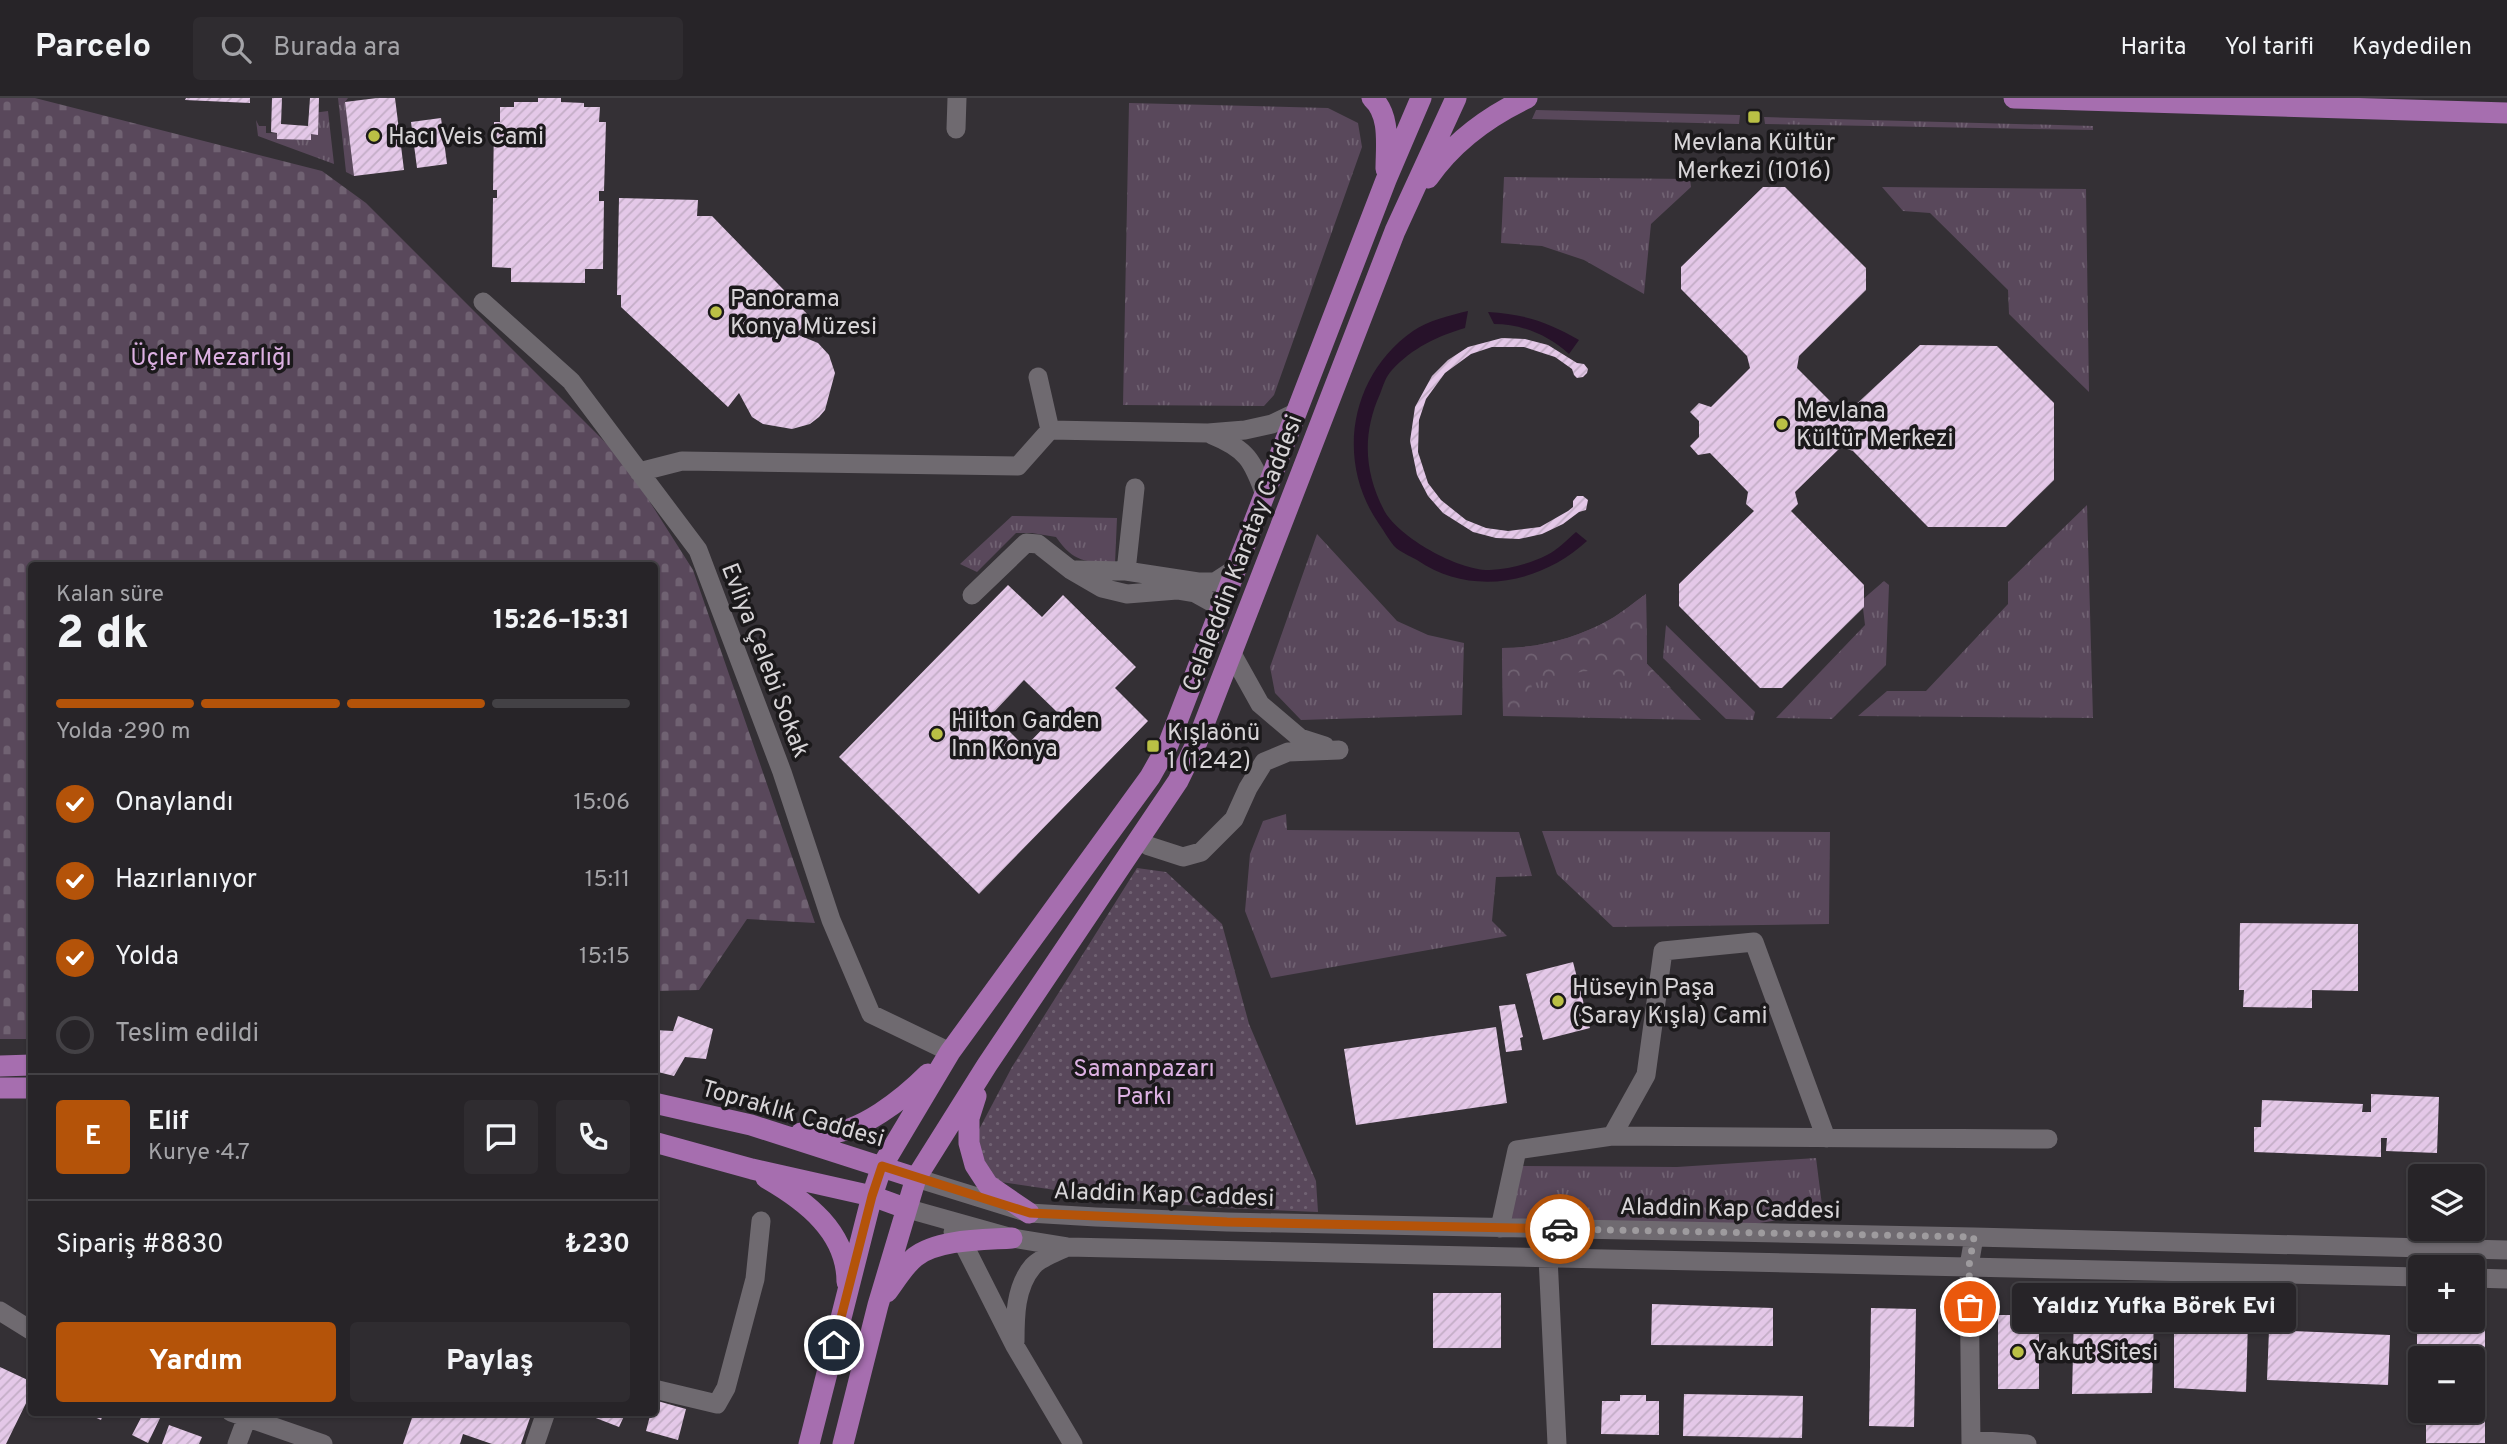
<!DOCTYPE html>
<html lang="tr">
<head>
<meta charset="utf-8">
<style>
	body { margin:0; font-family:Overpass,sans-serif; background:#2f2c30; color:#f1f3f6; height:100vh; display:flex; flex-direction:column; font-size:26px; white-space:nowrap }
	* { box-sizing:border-box; margin:0 }
	p { font-size:23px; color:#a4a4a8 }
	.icon { flex:none; width:38px; height:38px; fill:none; stroke:currentColor; stroke-width:2; stroke-linecap:round; stroke-linejoin:round }
	.map { position:relative; flex:1; overflow:hidden }
	.drawer { position:absolute; left:28px; top:464px; width:630px; height:854px; display:flex; flex-direction:column; background:#272428; border-radius:7px; box-shadow:0 2px 5px #0004,0 0 0 2px #434145 }
	.drawer>* { flex:none }
	.tools { position:absolute; left:2408px; top:1066px; display:grid; gap:14px }
	.tools a { display:grid; place-items:center; width:77px; height:77px; border-radius:7px; background:#272428; box-shadow:0 2px 5px #0004,0 0 0 2px #434145; font-size:35px }
	.pin { position:absolute; display:grid; place-items:center; width:60px; height:60px; color:#fff; margin:-30px; border:4px solid #fff; border-radius:50%; box-shadow:0 2px 7px #0007 }
	.courier { position:absolute; display:grid; place-items:center; width:70px; height:70px; margin:-35px; border:5px solid #b45309; border-radius:50%; background:#fff; color:#222; box-shadow:0 2px 9px #0007 }
	.bubble { position:absolute; height:49px; border-radius:7px; background:#272428; box-shadow:0 2px 5px #0004,0 0 0 2px #434145; font-size:23px; font-weight:800; line-height:49px; text-align:center }
	.overview em { font-style:normal; font-weight:800 }
	.overview div { display:flex; flex-direction:column-reverse }
	.overview { display:flex; align-items:center; justify-content:space-between; height:119px; padding:0 28px }
	h1 { font-size:46px; font-weight:800; line-height:52px }
	.bar { display:grid; grid-template-columns:repeat(4,1fr); gap:10px 7px; align-content:center; height:84px; padding:0 28px }
	.bar i { height:9px; border-radius:5px; background:#434145 }
	.bar .current { background:#b45309 }
	.bar p { grid-column:span 4 }
	.line { display:flex; align-items:center; gap:18px; padding:0 28px; border-top:2px solid #434145 }
	.line div { flex:1 }
	.round { display:grid; place-items:center; flex:none; width:74px; height:74px; border-radius:7px; background:#2f2c30 }
	ol { padding:0 28px; list-style:none }
	li { display:flex; align-items:center; gap:21px; height:77px }
	li p { margin-inline-start:auto }
	li .icon { padding:7px; border-radius:50%; background:#b45309; color:#fff; stroke-width:4 }
	li:last-child { color:#a4a4a8 }
	li i { width:38px; height:38px; border:4px solid #434145; border-radius:50% }
	.button { display:flex; gap:14px; margin-top:auto; padding:14px 28px }
	.button a { flex:1; height:80px; border-radius:7px; background:#b45309; color:#fff; font-size:28px; font-weight:800; line-height:80px; text-align:center }
	.button a+a { background:#2f2c30; color:#f1f3f6 }
	header { display:flex; align-items:center; gap:42px; box-sizing:border-box; height:98px; padding:0 35px; background:#272428; border-bottom:2px solid #434145 }
	header strong { font-size:33px }
	nav { display:flex; gap:38px; margin-inline-start:auto; font-size:24px }
	.search { width:490px; height:63px; background:#2f2c30; display:flex; align-items:center; gap:18px; box-sizing:border-box; padding:0 24px; border-radius:7px; color:#a4a4a8; font-size:26px }
	.map>svg:first-child { display:block }
	.grass { fill:url(#grass-tufts) }
	.forest { fill:url(#forest-crowns) }
	.cemetery { fill:url(#cemetery-stones) }
	.park { fill:url(#park-dots) }
	.water { fill:#27122a }
	.building { fill:url(#building-hatch); fill-rule:evenodd }
	.lines { fill:none; stroke-linecap:round; stroke-linejoin:round }
	.minor { stroke:#6f6a70; stroke-width:19 }
	.major { stroke:#a66eaf; stroke-width:21 }
	.done { stroke:#9e9b9e; stroke-width:7; stroke-dasharray:0 12.6 }
	.route { stroke:#b45309; stroke-width:9 }
	.poi-dot { fill:#bac045; stroke:#1b191b; stroke-width:2.5 }
	.labels { text-anchor:middle; stroke-width:7; stroke-linejoin:round; paint-order:stroke }
	.poi-label { font-size:24px; fill:#d7d4d7; stroke:#1b191b; text-anchor:start }
	.park-label { font-size:24px; fill:#ddb1e3; stroke:#1b191b }
	.street-label { font-size:24px; fill:#d7d4d7; stroke:#1b191b }
</style>
</head>
<body>
<header>
<strong>Parcelo</strong>
<div class="search"><svg class="icon" aria-label="search" viewBox="0 0 24 24"><circle cx="10" cy="10" r="6"/><path d="M15 15l6 6"/></svg>Burada ara</div>
<nav><a>Harita</a><a>Yol tarifi</a><a>Kaydedilen</a></nav>
</header>
<div class="map">
<svg width="2507" height="1346" viewBox="0 0 2507 1346">
	<defs>
		<pattern id="grass-tufts" width="24" height="20" patternUnits="userSpaceOnUse" patternTransform="scale(1.75)"><rect width="24" height="20" fill="#59485b"/><path d="M3 7l-1-3M5 7V3M7 7l1-3M15 17l-1-3M17 17v-4M19 17l1-3" fill="none" stroke="#706272"/></pattern>
		<pattern id="forest-crowns" width="20" height="18" patternUnits="userSpaceOnUse" patternTransform="scale(1.75)"><rect width="20" height="18" fill="#59485b"/><path d="M2 6a3 3 0 1 1 6 0M12 15a3 3 0 1 1 6 0" fill="none" stroke="#706272"/></pattern>
		<pattern id="cemetery-stones" width="16" height="16" patternUnits="userSpaceOnUse" patternTransform="scale(1.75)"><rect width="16" height="16" fill="#59485b"/><path d="M2 7V4a2 2 0 0 1 4 0v3zM10 15v-3a2 2 0 0 1 4 0v3z" fill="#706272"/></pattern>
		<pattern id="park-dots" width="8" height="8" patternUnits="userSpaceOnUse" patternTransform="scale(1.75)"><rect width="8" height="8" fill="#59485b"/><path d="M2 2h.1M6 6h.1" fill="none" stroke="#706272" stroke-width="1.8" stroke-linecap="round"/></pattern>
		<pattern id="building-hatch" width="6" height="6" patternUnits="userSpaceOnUse" patternTransform="scale(1.75)"><rect width="6" height="6" fill="#e4c8e8"/><path d="M-1 1l2-2M0 6l6-6M5 7l2-2" fill="none" stroke="#c3adc6"/></pattern>
	</defs>
	<rect width="100%" height="100%" fill="#343035"/>
	<path class="grass" d="M 338,0 L 348,0 L 345,4 L 354,78 L 346,74 Z
		M 1129,5 L 1328,10 L 1358,25 L 1362,49 L 1274,297 L 1264,308 L 1123,307 Z
		M 1536,12 L 1740,17 L 1739,26 L 1532,21 Z
		M 328,13 L 334,66 L 258,38 L 256,22 L 259,28 L 266,28 L 266,35 L 302,36 L 313,30 L 313,15 Z
		M 1764,19 L 2093,28 L 2093,32 L 1765,26 Z
		M 1504,79 L 1690,81 L 1691,89 L 1651,126 L 1644,196 L 1584,162 L 1542,148 L 1501,145 Z
		M 1882,89 L 2086,91 L 2089,294 L 2009,216 L 2008,192 L 1930,115 L 1903,113 Z
		M 2087,407 L 2093,620 L 1858,618 L 1887,593 L 1926,593 L 2008,506 L 2008,484 Z
		M 1012,418 L 1117,420 L 1115,466 C 1085,463 1074,465 1056,439 L 1032,435 L 1016,435 L 977,474 L 960,466 Z
		M 1317,436 L 1397,523 L 1428,537 L 1464,545 L 1462,617 L 1301,622 L 1275,595 L 1270,569 Z
		M 1884,483 L 1889,487 L 1886,567 L 1832,621 L 1776,620 L 1865,527 L 1862,502 Z
		M 1646,496 L 1647,566 L 1701,622 L 1503,618 L 1502,550 C 1539,550 1577,540 1609,522 C 1622,515 1634,504 1646,496 Z
		M 1666,527 L 1755,614 L 1753,622 L 1726,621 L 1663,560 Z
		M 1286,716 L 1287,732 L 1519,734 L 1532,778 L 1496,779 L 1492,823 L 1507,838 L 1271,880 L 1245,813 L 1250,756 L 1263,723 Z
		M 1542,733 L 1830,734 L 1829,826 L 1613,829 L 1557,776 Z
		M 1816,1060 L 1823,1115 L 1722,1131 L 1511,1128 L 1514,1068 L 1677,1069 Z"/>
	<path class="forest" d="M 1646,496 L 1647,566 L 1671,590 L 1594,572 L 1530,582 L 1538,613 L 1503,618 L 1502,550 C 1539,550 1577,540 1609,522 C 1622,515 1634,504 1646,496 Z"/>
	<path class="cemetery" d="M 0,0 L 35,0 L 322,73 L 366,105 L 624,363 L 693,472 L 815,825 L 747,821 L 699,892 L 655,893 L 654,467 L 32,467 L 31,941 L 0,941 Z"/>
	<path class="park" d="M 1137,770 L 1166,774 L 1222,826 L 1249,926 L 1316,1083 L 1318,1114 L 1224,1110 L 1123,1102 L 994,1083 L 974,1041 L 1012,969 Z"/>
	<path class="water" d="M 1468,213 L 1465,230 C 1438,238 1412,250 1392,272 C 1386,278 1383,288 1380,296 C 1362,336 1364,375 1385,414 C 1400,440 1459,473 1490,472 C 1509,471 1529,466 1547,457 C 1557,452 1567,442 1576,434 L 1587,443 C 1540,486 1471,499 1417,462 C 1410,458 1400,454 1394,448 C 1389,442 1384,433 1379,426 C 1335,363 1350,277 1413,233 C 1427,223 1451,217 1468,213 Z
		M 1488,214 C 1524,216 1548,224 1579,242 L 1569,256 C 1548,237 1522,226 1494,226 Z"/>
	<path class="building" d="M 186,0 L 250,0 L 250,5 L 185,2 Z
		M 272,0 L 282,0 L 281,26 L 308,28 L 310,0 L 319,0 L 318,37 L 311,36 L 311,42 L 277,41 L 277,35 L 271,34 Z
		M 377,0 L 395,0 L 404,72 L 354,78 L 345,4 Z
		M 538,0 L 561,0 L 561,4 L 584,5 L 584,9 L 600,9 L 599,24 L 606,24 L 604,93 L 599,93 L 599,103 L 604,103 L 603,171 L 585,171 L 585,185 L 511,184 L 511,170 L 492,169 L 493,100 L 497,100 L 497,92 L 493,92 L 494,24 L 500,24 L 500,9 L 514,9 L 514,4 L 538,4 Z
		M 441,20 L 447,66 L 417,70 L 411,24 Z
		M 1763,89 L 1785,89 L 1866,170 L 1866,192 L 1799,258 L 1797,270 L 1840,313 L 1851,311 L 1920,247 L 1997,248 L 2054,305 L 2054,382 L 2006,429 L 1928,429 L 1853,353 L 1841,349 L 1795,394 L 1798,406 L 1791,413 L 1864,487 L 1864,509 L 1782,590 L 1760,590 L 1679,508 L 1679,486 L 1754,413 L 1746,406 L 1748,394 L 1710,355 L 1698,357 L 1690,348 L 1699,339 L 1699,323 L 1690,314 L 1699,305 L 1711,309 L 1750,270 L 1747,258 L 1681,191 L 1681,169 Z
		M 619,100 L 698,102 L 697,118 L 712,118 L 811,220 L 796,236 L 818,245 L 829,257 L 835,275 L 825,312 L 819,319 L 810,326 L 792,331 L 763,326 L 752,319 L 739,295 L 728,309 L 621,209 L 621,197 L 617,197 Z
		M 1502,240 L 1525,241 L 1548,247 L 1577,265 L 1584,266 L 1588,271 L 1587,275 L 1583,279 L 1577,280 L 1574,277 L 1572,271 L 1555,259 L 1524,249 L 1492,249 L 1471,256 L 1445,275 L 1426,301 L 1419,322 L 1418,354 L 1428,385 L 1441,402 L 1466,422 L 1486,430 L 1508,433 L 1540,429 L 1568,413 L 1573,409 L 1573,403 L 1577,398 L 1583,398 L 1588,402 L 1586,412 L 1579,414 L 1563,426 L 1542,436 L 1519,441 L 1496,440 L 1473,434 L 1443,415 L 1428,398 L 1417,377 L 1410,343 L 1415,309 L 1432,278 L 1448,262 L 1468,249 Z
		M 1008,487 L 1042,519 L 1063,497 L 1136,569 L 1115,590 L 1148,623 L 979,796 L 839,659 ZM 1024,582 L 1058,615 L 1025,649 L 992,616 Z
		M 2240,825 L 2358,826 L 2358,893 L 2312,892 L 2312,910 L 2243,909 L 2244,892 L 2239,892 Z
		M 1573,864 L 1590,930 L 1543,942 L 1526,876 Z
		M 1515,906 L 1523,939 L 1520,940 L 1522,952 L 1506,954 L 1499,908 Z
		M 678,918 L 713,931 L 706,961 L 685,959 L 674,978 L 654,973 L 654,932 L 673,933 Z
		M 1496,929 L 1507,1005 L 1356,1027 L 1344,951 Z
		M 2371,996 L 2439,999 L 2437,1055 L 2386,1053 L 2387,1040 L 2381,1040 L 2381,1059 L 2254,1054 L 2254,1029 L 2261,1029 L 2262,1002 L 2363,1006 L 2362,1014 L 2371,1014 Z
		M 1433,1195 L 1501,1195 L 1501,1250 L 1433,1250 Z
		M 1652,1206 L 1773,1210 L 1773,1248 L 1651,1247 Z
		M 1871,1210 L 1916,1211 L 1914,1329 L 1869,1328 Z
		M 2074,1215 L 2154,1217 L 2152,1295 L 2072,1296 Z
		M 1998,1217 L 2039,1217 L 2039,1291 L 1998,1291 Z
		M 2174,1222 L 2248,1223 L 2246,1294 L 2174,1290 Z
		M 2417,1231 L 2485,1231 L 2485,1345 L 2426,1345 L 2426,1322 L 2448,1322 L 2448,1312 L 2473,1312 L 2473,1260 L 2420,1260 L 2420,1277 L 2417,1277 Z
		M 2269,1232 L 2390,1237 L 2388,1287 L 2267,1282 Z
		M 0,1269 L 32,1284 L 32,1293 L 6,1346 L 0,1346 Z
		M 1684,1296 L 1803,1298 L 1802,1340 L 1683,1338 Z
		M 1620,1297 L 1646,1297 L 1646,1303 L 1659,1303 L 1659,1337 L 1601,1336 L 1602,1303 L 1620,1303 Z
		M 654,1302 L 686,1311 L 678,1342 L 646,1333 L 651,1314 L 654,1314 Z
		M 83,1314 L 104,1314 L 101,1322 Z
		M 144,1314 L 163,1314 L 148,1345 L 132,1337 Z
		M 414,1314 L 532,1314 L 521,1346 L 492,1346 L 463,1336 L 460,1346 L 403,1346 Z
		M 590,1314 L 626,1314 L 619,1329 L 588,1317 Z
		M 169,1327 L 202,1339 L 199,1346 L 162,1346 Z"/>
	<g class="lines">
		<path class="minor" d="M 956,31 L 957,0
			M 483,204 L 571,283 L 698,452 L 782,674 L 831,822 L 871,916 L 950,954
			M 1038,279 L 1050,332
			M 1212,337 C 1247,351 1253,363 1265,397
			M 639,374 L 682,363 L 1018,368 L 1050,332 L 1208,335 L 1245,332 L 1272,326 L 1297,314
			M 1076,472 L 1126,473 L 1198,484 L 1215,484 L 1238,469
			M 1126,473 L 1135,390
			M 972,497 L 1026,445 L 1038,446 L 1071,472 L 1102,490 L 1127,496 L 1177,492 L 1195,495 L 1222,510
			M 1231,554 L 1260,606 L 1300,640 L 1325,648
			M 1139,742 L 1149,748 L 1183,759 L 1201,754 L 1234,721 L 1248,690 L 1264,664 L 1288,654 L 1339,652
			M 1612,1038 L 1646,977 L 1663,853 L 1754,844 L 1826,1040
			M 916,1080 L 1029,1115 L 1096,1119 L 1227,1124 L 1974,1139 L 2507,1152
			M 905,1110 L 1012,1140 L 1067,1149 L 2420,1179
			M 1500,1130 L 1517,1052 L 1612,1038 L 2048,1041
			M 953,1134 L 962,1143 L 1015,1248 L 1073,1346
			M 1548,1159 L 1557,1346
			M 2473,1180 L 2507,1181
			M 0,1213 L 32,1233
			M 1015,1244 C 1015,1219 1015,1189 1033,1168 C 1040,1160 1057,1154 1067,1149
			M 654,1291 L 717,1306 L 726,1290 L 755,1181 L 761,1123
			M 231,1314 L 323,1346
			M 1971,1342 L 2027,1346
			M 237,1346 L 249,1314
			M 535,1346 L 546,1314
			M 1971,1346 L 1969,1168 L 1974,1139"/>
		<path class="major" d="M 1372,0 C 1391,17 1386,48 1386,71
			M 2014,0 L 2507,15
			M 1428,80 C 1453,44 1487,19 1527,0
			M 0,968 L 32,967
			M 0,990 L 32,990
			M 976,998 L 969,1020 L 969,1045 L 975,1067 L 988,1087 L 1029,1115
			M 654,1005 L 751,1027 L 916,1080
			M 801,1035 C 808,1035 816,1037 823,1036 C 860,1036 904,1000 928,976
			M 654,1044 L 752,1071 L 872,1098 L 905,1110
			M 766,1080 C 806,1103 847,1134 847,1184
			M 887,1194 C 896,1182 904,1168 915,1159 C 938,1141 984,1142 1012,1140
			M 809,1346 L 872,1098 L 882,1068 L 950,954 L 1150,679 L 1168,647 L 1386,82 L 1421,0
			M 843,1346 L 878,1207 L 916,1080 L 987,967 L 1178,683 L 1197,644 L 1216,595 L 1395,133 L 1456,0"/>
	</g>
	<g class="lines">
		<path class="done" d="M 1560,1131 L 1974,1139 L 1969,1168 L 1970,1209"/>
		<path class="route" d="M 834,1247 L 872,1098 L 882,1068 L 1030,1115 L 1227,1124 L 1560,1131"/>
	</g>
	<g class="poi-dot">
		<rect x="1747" y="12" width="14" height="14" rx="3.5"/>
		<circle cx="374" cy="38" r="7"/>
		<circle cx="716" cy="214" r="7"/>
		<circle cx="1782" cy="326" r="7"/>
		<circle cx="937" cy="636" r="7"/>
		<rect x="1146" y="641" width="14" height="14" rx="3.5"/>
		<circle cx="1558" cy="903" r="7"/>
		<circle cx="2018" cy="1254" r="7"/>
	</g>
	<g class="labels">
		<g class="poi-label">
			<text x="388" y="46">Hacı Veis Cami</text>
			<text x="1754" y="52" text-anchor="middle">Mevlana Kültür<tspan x="1754" dy="28">Merkezi (1016)</tspan></text>
			<text x="730" y="208">Panorama<tspan x="730" dy="28">Konya Müzesi</tspan></text>
			<text x="1796" y="320">Mevlana<tspan x="1796" dy="28">Kültür Merkezi</tspan></text>
			<text x="951" y="630">Hilton Garden<tspan x="951" dy="28">Inn Konya</tspan></text>
			<text x="1167" y="642">Kışlaönü<tspan x="1167" dy="28">1 (1242)</tspan></text>
			<text x="1572" y="897">Hüseyin Paşa<tspan x="1572" dy="28">(Saray Kışla) Cami</tspan></text>
			<text x="2032" y="1262">Yakut Sitesi</text>
		</g>
		<g class="park-label">
			<text x="211" y="267">Üçler Mezarlığı</text>
			<text x="1144" y="978">Samanpazarı<tspan x="1144" dy="28">Parkı</tspan></text>
		</g>
		<g class="street-label">
			<text transform="translate(1242 455) rotate(-69)" y="8">Celaleddin Karatay Caddesi</text>
			<text transform="translate(766 562) rotate(69)" y="8">Evliya Çelebi Sokak</text>
			<text transform="translate(793 1015) rotate(16)" y="8">Topraklık Caddesi</text>
			<text transform="translate(1164 1096) rotate(2)" y="8">Aladdin Kap Caddesi</text>
			<text transform="translate(1730 1110) rotate(1)" y="8">Aladdin Kap Caddesi</text>
		</g>
	</g>
</svg>
<div class="tools">
<a><svg class="icon" aria-label="layers" viewBox="0 0 24 24"><path d="M12 4l9 5-9 5-9-5zM3 14l9 5 9-5"/></svg></a>
<a>+</a>
<a>−</a>
</div>
<div class="pin" style="left:1970px;top:1209px;background:#ea580c"><svg class="icon" aria-label="bag" viewBox="0 0 24 24"><path d="M5 8h14l-1 12H6zM9 8a3 3 0 0 1 6 0"/></svg></div>
<div class="pin" style="left:834px;top:1247px;background:#1f2937"><svg class="icon" aria-label="home" viewBox="0 0 24 24"><path d="M3 11l9-7 9 7M6 9v11h12V9"/></svg></div>
<div class="courier" style="left:1560px;top:1131px"><svg class="icon" aria-label="car" viewBox="0 0 24 24"><path d="M5 17H2v-5l4-1 3-4h7l3 4 3 1v5h-3M9 17h6M6 11h13"/><circle cx="7" cy="17" r="2"/><circle cx="17" cy="17" r="2"/></svg></div>
<div class="bubble" style="left:2012px;top:1185px;width:284px">Yaldız Yufka Börek Evi</div>
<section class="drawer">
<div class="overview"><div><h1>2 dk</h1><p>Kalan süre</p></div><em>15:26–15:31</em></div>
<div class="bar"><i class="current"></i><i class="current"></i><i class="current"></i><i></i><p>Yolda · 290 m</p></div>
<ol>
<li><svg class="icon" aria-label="check" viewBox="0 0 24 24"><path d="M5 12l5 5 9-10"/></svg>Onaylandı<p>15:06</p></li>
<li><svg class="icon" aria-label="check" viewBox="0 0 24 24"><path d="M5 12l5 5 9-10"/></svg>Hazırlanıyor<p>15:11</p></li>
<li><svg class="icon" aria-label="check" viewBox="0 0 24 24"><path d="M5 12l5 5 9-10"/></svg>Yolda<p>15:15</p></li>
<li><i></i>Teslim edildi</li>
</ol>
<div class="line" style="height:126px"><b class="round" style="background:#b45309;color:#fff">E</b><div><b>Elif</b><p>Kurye · 4.7</p></div><a class="round"><svg class="icon" aria-label="chat" viewBox="0 0 24 24"><path d="M4 5h16v11H9l-5 4z"/></svg></a><a class="round"><svg class="icon" aria-label="phone" viewBox="0 0 24 24"><path d="M5 4h4l2 5-3 2q2 4 5 5l2-3 5 2v4C11 20 4 13 5 4z"/></svg></a></div>
<div class="line" style="height:91px"><div>Sipariş #8830</div><b>₺230</b></div>
<div class="button"><a>Yardım</a><a>Paylaş</a></div>
</section>
</div>
</body>
</html>
